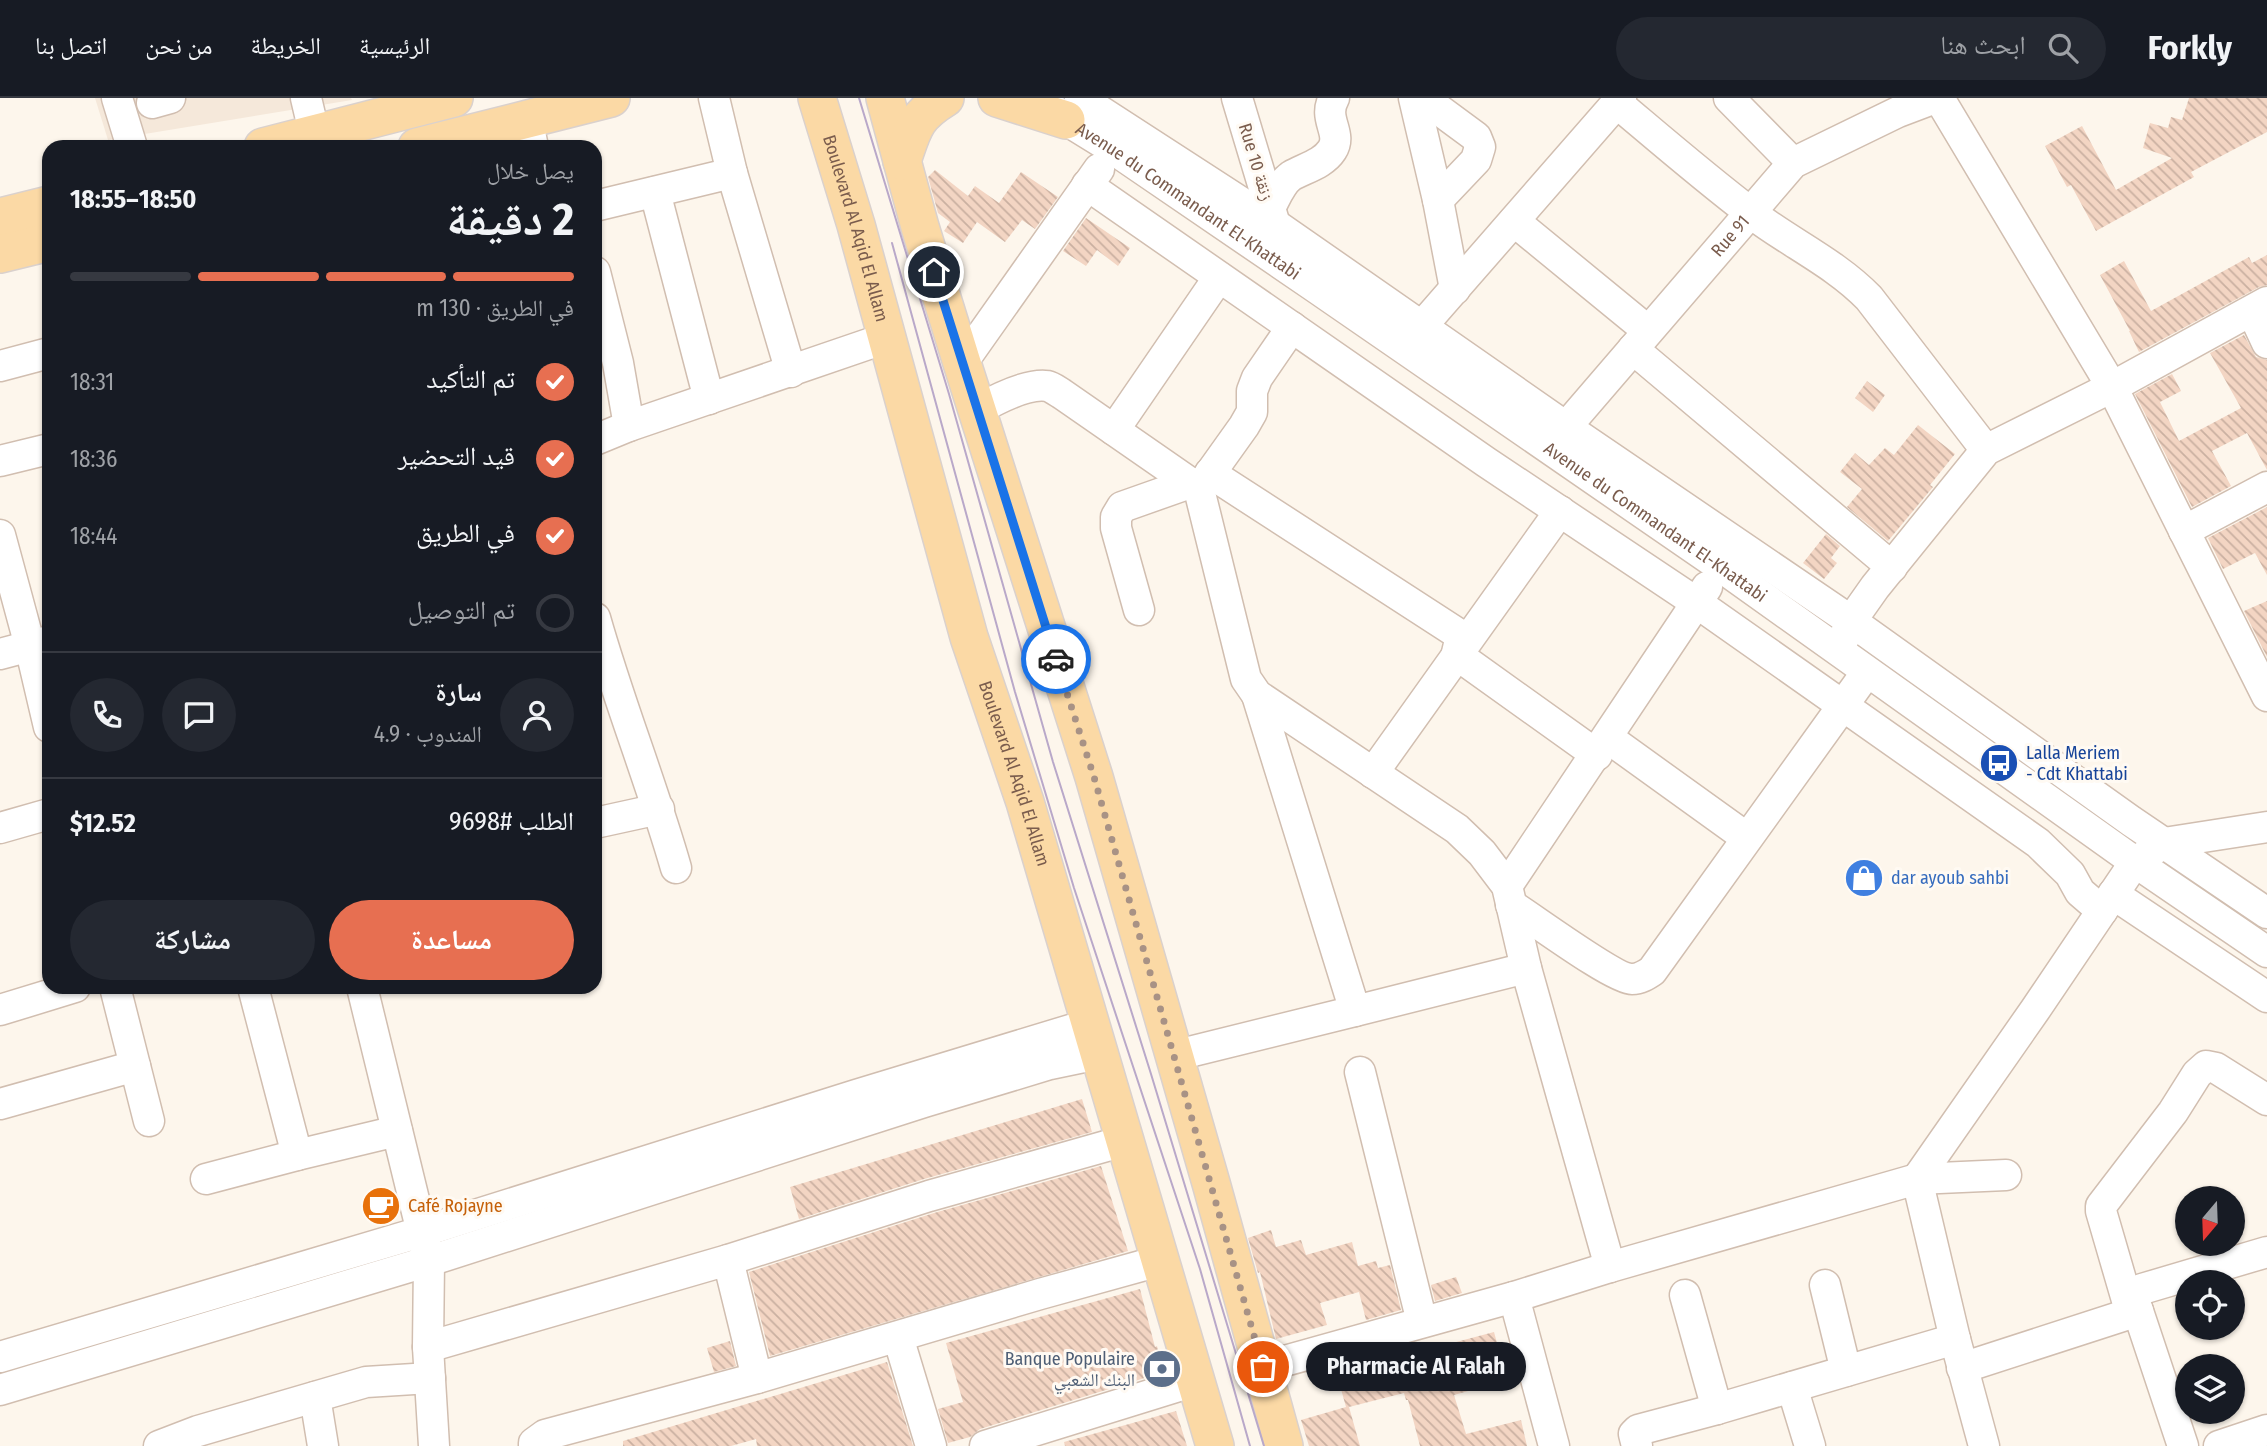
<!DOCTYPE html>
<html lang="ar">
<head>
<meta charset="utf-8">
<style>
	body { margin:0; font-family:"Fira Sans Condensed","Noto Naskh Arabic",sans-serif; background:#242831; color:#f1f3f6; direction:rtl; height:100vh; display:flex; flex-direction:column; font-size:26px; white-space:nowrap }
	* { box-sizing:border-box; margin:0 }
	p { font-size:23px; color:#9ea1a6 }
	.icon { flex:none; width:38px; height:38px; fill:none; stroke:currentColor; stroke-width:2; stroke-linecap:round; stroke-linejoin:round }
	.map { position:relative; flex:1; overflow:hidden; direction:ltr }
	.details { position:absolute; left:42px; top:42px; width:560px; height:854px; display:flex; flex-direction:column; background:#171b24; border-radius:21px; box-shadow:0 2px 5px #0004; direction:rtl }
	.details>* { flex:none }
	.needle { width:46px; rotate:199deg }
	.fabs { position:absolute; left:2175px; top:1088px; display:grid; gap:14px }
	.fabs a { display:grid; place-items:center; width:70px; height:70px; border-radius:50%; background:#171b24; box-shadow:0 2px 5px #0004; font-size:35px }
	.pin { position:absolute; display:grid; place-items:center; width:60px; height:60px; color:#fff; margin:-30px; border:4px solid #fff; border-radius:50%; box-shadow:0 2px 7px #0007 }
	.courier { position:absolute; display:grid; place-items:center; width:70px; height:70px; margin:-35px; border:5px solid #1a73e8; border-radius:50%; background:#fff; color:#222; box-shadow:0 2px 9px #0007 }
	.bubble { position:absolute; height:49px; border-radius:24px; background:#171b24; box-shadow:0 2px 5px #0004; font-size:23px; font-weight:700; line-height:49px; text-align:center; direction:rtl }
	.headline em { font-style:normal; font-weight:700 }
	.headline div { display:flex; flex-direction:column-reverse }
	.headline { display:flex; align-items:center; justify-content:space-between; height:119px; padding:0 28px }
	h1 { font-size:46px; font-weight:700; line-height:52px }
	.bar { display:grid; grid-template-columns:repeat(4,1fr); gap:10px 7px; align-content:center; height:84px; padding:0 28px }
	.bar i { height:9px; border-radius:5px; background:#363941 }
	.bar .current { background:#e76f51 }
	.bar p { grid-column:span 4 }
	.line { display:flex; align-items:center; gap:18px; padding:0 28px; border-top:2px solid #363941 }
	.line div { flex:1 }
	.round { display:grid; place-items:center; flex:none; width:74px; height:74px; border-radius:37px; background:#242831 }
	ol { padding:0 28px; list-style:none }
	li { display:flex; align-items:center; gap:21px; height:77px }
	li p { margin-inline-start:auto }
	li .icon { padding:7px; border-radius:50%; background:#e76f51; color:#fff; stroke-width:4 }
	li:last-child { color:#9ea1a6 }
	li i { width:38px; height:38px; border:4px solid #363941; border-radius:50% }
	.button { display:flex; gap:14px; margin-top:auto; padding:14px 28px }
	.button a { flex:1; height:80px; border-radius:42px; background:#e76f51; color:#fff; font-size:28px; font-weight:700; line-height:80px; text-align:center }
	.button a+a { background:#242831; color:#f1f3f6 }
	header { display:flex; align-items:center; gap:42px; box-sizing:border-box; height:98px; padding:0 35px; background:#171b24; border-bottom:2px solid #363941 }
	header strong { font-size:33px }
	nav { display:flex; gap:38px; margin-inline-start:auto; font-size:24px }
	.search { width:490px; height:63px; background:#242831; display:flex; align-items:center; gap:18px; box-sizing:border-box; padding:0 24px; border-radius:38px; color:#9ea1a6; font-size:26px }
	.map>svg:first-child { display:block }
	.residential { fill:#f5e8da }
	.building { fill:url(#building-back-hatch) }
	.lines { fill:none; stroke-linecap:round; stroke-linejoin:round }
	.minor-casing { stroke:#d1beb0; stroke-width:33 }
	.major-casing { stroke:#dad1cd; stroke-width:40 }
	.minor { stroke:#fff; stroke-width:30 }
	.major { stroke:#fbd9a5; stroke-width:37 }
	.tram { stroke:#b9a8c9; stroke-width:2 }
	.done { stroke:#a89285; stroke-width:7; stroke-dasharray:0 12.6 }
	.route { stroke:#1a73e8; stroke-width:9 }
	.labels { text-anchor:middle; stroke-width:6; stroke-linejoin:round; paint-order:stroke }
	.street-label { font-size:18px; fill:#7a5c4d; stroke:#fffaf3 }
	.transit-label { font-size:18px; fill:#164399; stroke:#fffaf3; text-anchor:start }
	.shop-label { font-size:18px; fill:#366cbe; stroke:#fffaf3; text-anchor:start }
	.food-label { font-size:18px; fill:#c56008; stroke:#fffaf3; text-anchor:start }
	.service-label { font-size:18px; fill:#4e5e75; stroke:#fffaf3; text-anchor:end }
</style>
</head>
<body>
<header>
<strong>Forkly</strong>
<div class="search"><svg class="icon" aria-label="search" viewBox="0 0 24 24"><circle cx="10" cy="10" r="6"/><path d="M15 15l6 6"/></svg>ابحث هنا</div>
<nav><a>الرئيسية</a><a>الخريطة</a><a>من نحن</a><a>اتصل بنا</a></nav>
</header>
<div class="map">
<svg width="2267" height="1348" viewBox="0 0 2267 1348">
	<defs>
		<pattern id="building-back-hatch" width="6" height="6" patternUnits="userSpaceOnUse" patternTransform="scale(1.75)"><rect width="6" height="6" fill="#f3d5c3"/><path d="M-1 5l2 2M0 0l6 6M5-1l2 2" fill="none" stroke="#cab0a1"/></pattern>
	</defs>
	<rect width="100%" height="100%" fill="#fdf6ec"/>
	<path class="residential" d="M 95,0 L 351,0 L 352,2 L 108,42 Z"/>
	<path class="building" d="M 2189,0 L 2267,0 L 2267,34 L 2191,74 L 2194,79 L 2096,133 L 2071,87 L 2067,89 L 2045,48 L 2082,28 L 2116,92 L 2172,60 L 2143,50 L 2150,25 L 2168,30 L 2171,19 L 2182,22 Z
		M 935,72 L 968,98 L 975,88 L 999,105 L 1021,74 L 1058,99 L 1035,131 L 1022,122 L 1005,144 L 977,124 L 963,145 L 944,133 L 950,124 L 938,115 L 928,79 Z
		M 1086,120 L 1130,150 L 1118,168 L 1097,152 L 1086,168 L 1063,153 Z
		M 2267,157 L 2267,187 L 2259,189 L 2139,254 L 2129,233 L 2130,233 L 2100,177 L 2124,163 L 2151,213 L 2249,159 L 2252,165 Z
		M 2244,237 L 2256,259 L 2267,262 L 2267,372 L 2247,335 L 2212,353 L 2231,388 L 2192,409 L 2135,296 L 2172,276 L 2181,293 L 2160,304 L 2179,343 L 2241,310 L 2210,255 Z
		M 1867,283 L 1885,297 L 1873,314 L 1855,300 Z
		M 1918,327 L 1955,356 L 1930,387 L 1933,389 L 1888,443 L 1847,409 L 1862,391 L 1840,374 L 1855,355 L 1869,367 L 1885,350 L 1894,357 Z
		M 2267,409 L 2267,477 L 2255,455 L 2223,471 L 2208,440 Z
		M 1826,436 L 1840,448 L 1831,460 L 1837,465 L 1824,481 L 1803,465 Z
		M 2267,503 L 2267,559 L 2244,513 Z
		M 1082,1001 L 1092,1034 L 924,1081 L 799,1121 L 790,1089 Z
		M 1101,1068 L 1128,1153 L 770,1258 L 749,1174 L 934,1115 Z
		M 1271,1132 L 1276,1149 L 1301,1142 L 1306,1157 L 1352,1144 L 1358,1168 L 1376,1163 L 1378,1170 L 1390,1167 L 1401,1212 L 1366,1222 L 1359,1194 L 1320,1205 L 1327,1227 L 1276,1241 L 1260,1174 L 1258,1175 L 1248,1140 Z
		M 1456,1179 L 1462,1195 L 1435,1203 L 1431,1187 Z
		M 1140,1191 L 1155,1249 L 1157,1248 L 1164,1274 L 980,1331 L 970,1339 L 948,1345 L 938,1311 L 963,1304 L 946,1245 Z
		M 1494,1234 L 1507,1282 L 1454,1297 L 1466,1336 L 1521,1322 L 1527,1348 L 1420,1348 L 1408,1302 L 1406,1302 L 1404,1295 L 1349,1309 L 1360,1348 L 1309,1348 L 1301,1322 L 1346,1309 L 1339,1284 L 1394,1270 L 1392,1261 Z
		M 730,1243 L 736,1268 L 714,1274 L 707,1250 Z
		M 887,1264 L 913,1348 L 757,1348 L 756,1341 L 731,1348 L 623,1348 L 623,1343 Z
		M 1176,1313 L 1187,1348 L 1065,1348 L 1064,1344 Z"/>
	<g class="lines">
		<g class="minor-casing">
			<g id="minor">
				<path d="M 117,0 L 132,49"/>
				<path d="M 306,0 L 314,34"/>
				<path d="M 714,0 L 732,75 L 791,274"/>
				<path d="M 1080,0 L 1276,127 L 1566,329 L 1851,523 L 2131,723 L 2267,815"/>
				<path d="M 1237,0 L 1273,120"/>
				<path d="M 1414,0 L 1438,102 L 1455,191"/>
				<path d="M 1423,0 L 1476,39 L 1480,49 L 1476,62 L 1438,102"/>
				<path d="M 1729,0 L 1793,65"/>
				<path d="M 1939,0 L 2112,289 L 2267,598"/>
				<path d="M 152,5 L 170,0"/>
				<path d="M 1617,5 C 1661,42 1705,80 1751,115 C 1790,145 1835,165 1869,200 L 1986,352"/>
				<path id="s1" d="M 1048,7 L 1066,22 L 1113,51 L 1315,189 L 1721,469 L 2135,764 L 2267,854"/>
				<path d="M 527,20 L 533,49"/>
				<path d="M 1087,87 L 1486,364 L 1697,505 L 2038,745 L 2070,776 L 2080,794 L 2102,813"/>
				<path d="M 655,94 L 709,301"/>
				<path d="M 595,108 L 732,75"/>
				<path d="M 1270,110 C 1276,99 1281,85 1291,78 C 1305,70 1323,66 1332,52 C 1343,35 1322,21 1334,0"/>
				<path d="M 1514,123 L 1647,232"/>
				<path d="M 595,174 L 618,265 L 629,328"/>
				<path d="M 2252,213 L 2267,245"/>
				<path d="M 1422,228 L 1621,0"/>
				<path d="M 1633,251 L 1892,469"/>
				<path d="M 962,265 L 1099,71"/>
				<path d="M 0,268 L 49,255"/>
				<path d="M 977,312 C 993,303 1027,285 1047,288 C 1052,289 1057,293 1062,296 L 1199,391 L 1246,581 L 1257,597 L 1457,731 L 1482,755 L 1507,788 L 1526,870 L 1610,1169"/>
				<path id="s2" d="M 1566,329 L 1793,65 L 1898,14 L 1935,0"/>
				<path d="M 1114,332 L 1219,179"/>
				<path d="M 595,342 L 629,328 L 886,240"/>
				<path d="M 0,363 L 49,351"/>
				<path d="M 1210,375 L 1457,535 L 1460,542 L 1456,559 L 1467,564 L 1597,657"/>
				<path d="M 1199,391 L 1244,328 L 1252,314 L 1252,293 L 1257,280 L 1292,229"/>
				<path d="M 2184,433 L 2267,389"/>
				<path d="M 0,437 L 30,548 L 49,629"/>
				<path d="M 1139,512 L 1116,430 L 1116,419 L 1122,409 L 1190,385"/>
				<path d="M 595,520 C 619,605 652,686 676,770"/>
				<path d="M 1844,540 L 1851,523 L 1875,489 L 1986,352 L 2112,289 L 2267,204"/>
				<path d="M 0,556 L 49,543"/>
				<path d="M 1257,597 L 1355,913 L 1526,870"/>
				<path d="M 1608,640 L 1747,740"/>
				<path d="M 1373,675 L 1560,413"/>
				<path d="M 595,725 L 659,711"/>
				<path d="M 0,730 L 49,716"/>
				<path d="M 1507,788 L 1707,489"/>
				<path d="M 2113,796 L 2267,899"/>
				<path d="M 1511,807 C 1532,820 1614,881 1632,881 C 1640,881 1646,877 1652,873 L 1867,574"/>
				<path d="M 115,889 L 149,1023"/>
				<path d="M 253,889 L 297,1057 L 397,1033"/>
				<path d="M 362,889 L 429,1163 L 428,1249 L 434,1348"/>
				<path d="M 0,912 L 75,889"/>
				<path d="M 1173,958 L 1355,913"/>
				<path d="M 1360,974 L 1422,1224"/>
				<path d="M 0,1006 L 135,968"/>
				<path d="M 206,1081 L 297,1057"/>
				<path d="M 728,1162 L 757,1280"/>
				<path d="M 1825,1187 L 1846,1273"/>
				<path d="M 1685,1197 L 1717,1311"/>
				<path d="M 1514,1199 L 1554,1348"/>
				<path d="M 2131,1216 L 2101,1113 L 2101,1108 L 2173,1014 L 2197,976 L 2206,968 L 2216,970 L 2267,1002"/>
				<path d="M 898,1239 L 931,1348"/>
				<path d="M 428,1249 L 728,1162 L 929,1098 L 1124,1043"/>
				<path d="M 0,1259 L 421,1134 L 856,997 L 1090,926"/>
				<path d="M 1263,1269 L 1514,1199 L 1610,1169 L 1917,1081 L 2006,1077"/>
				<path d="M 1962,1270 L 2138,1213"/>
				<path d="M 1792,1289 L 1810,1348"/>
				<path d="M 0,1292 L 429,1163 L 924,1004 L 1050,966 L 1098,956"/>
				<path d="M 315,1299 L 323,1348"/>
				<path d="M 159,1348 L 198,1333 L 366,1284 L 430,1280"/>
				<path d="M 534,1348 L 534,1345 L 545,1337 L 757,1280 L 1040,1196 L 1159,1163"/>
				<path d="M 985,1348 L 1195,1283"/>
				<path d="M 1637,1348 L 1634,1336 L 1638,1332 L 1717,1311 L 1955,1241"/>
				<path d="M 1984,1348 L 1955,1241 L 1917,1081 L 2035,912 L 2135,764 L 2164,745 L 2267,729"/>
				<path d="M 2183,1348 L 2134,1201 L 2136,1195 L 2142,1191 L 2267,1154"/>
				<path d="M 2219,1348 L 2267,1332"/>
			</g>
		</g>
		<g class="major-casing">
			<g id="major">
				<path id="s3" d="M 817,0 L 856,127 L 969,539 L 1025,704 L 1215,1348"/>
				<path d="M 885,0 L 920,129 L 962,265 L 1094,679 L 1211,1085 L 1284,1348"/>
				<path d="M 997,0 L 1066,22"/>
				<path d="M 263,49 L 454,0"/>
				<path d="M 417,49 L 611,0"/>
				<path d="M 902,63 C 913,31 914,19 945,0"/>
				<path d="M 0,119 L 49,107"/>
				<path d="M 0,156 L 49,144"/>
			</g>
		</g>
		<use href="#minor" class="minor"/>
		<use href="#major" class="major"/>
		<path class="tram" d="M 859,0 L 949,296 L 1053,664 L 1151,976 L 1264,1348
			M 892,145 L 1015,594 L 1074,790 L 1200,1171 L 1250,1348"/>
	</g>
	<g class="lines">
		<path class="done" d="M 1056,561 L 1094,679 L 1263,1269"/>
		<path class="route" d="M 934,174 L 1056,561"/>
	</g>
	<defs>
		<g id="bus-disc" transform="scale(2.0125)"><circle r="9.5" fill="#1a4fb4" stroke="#fffaf3"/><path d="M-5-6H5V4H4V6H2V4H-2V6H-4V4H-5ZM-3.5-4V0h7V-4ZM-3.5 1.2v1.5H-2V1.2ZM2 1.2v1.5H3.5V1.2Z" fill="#fff"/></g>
		<g id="shop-disc" transform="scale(2.0125)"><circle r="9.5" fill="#3f7fe0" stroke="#fffaf3"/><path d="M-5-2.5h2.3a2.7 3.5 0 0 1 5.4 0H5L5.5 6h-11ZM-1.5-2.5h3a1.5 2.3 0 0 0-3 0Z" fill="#fff"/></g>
		<g id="cafe-disc" transform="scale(2.0125)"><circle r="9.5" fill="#e8710a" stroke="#fffaf3"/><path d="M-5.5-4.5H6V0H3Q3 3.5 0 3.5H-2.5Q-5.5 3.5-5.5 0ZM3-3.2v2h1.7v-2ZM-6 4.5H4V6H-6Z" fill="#fff"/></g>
		<g id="bank-disc" transform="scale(2.0125)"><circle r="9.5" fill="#5c6f8a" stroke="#fffaf3"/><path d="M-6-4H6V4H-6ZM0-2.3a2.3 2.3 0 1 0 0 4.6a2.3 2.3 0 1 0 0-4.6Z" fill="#fff"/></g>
	</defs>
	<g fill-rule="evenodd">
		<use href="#bus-disc" x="1999" y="665"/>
		<use href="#shop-disc" x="1864" y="780"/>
		<use href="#cafe-disc" x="381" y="1108"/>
		<use href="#bank-disc" x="1162" y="1271"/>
	</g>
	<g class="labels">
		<g class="street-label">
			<text transform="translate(1256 64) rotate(73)" y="6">Rue 10 زنقة</text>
			<text dy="6" stroke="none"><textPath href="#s1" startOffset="170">Avenue du Commandant El-Khattabi</textPath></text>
			<text dy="6" stroke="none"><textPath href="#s3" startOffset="136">Boulevard Al Aqid El Allam</textPath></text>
			<text dy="6" stroke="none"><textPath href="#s2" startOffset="252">Rue 91</textPath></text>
			<text dy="6" stroke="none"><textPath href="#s1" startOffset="737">Avenue du Commandant El-Khattabi</textPath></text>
			<text dy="6" stroke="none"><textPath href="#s3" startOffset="704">Boulevard Al Aqid El Allam</textPath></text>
		</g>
		<g class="transit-label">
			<text x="2026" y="661">Lalla Meriem<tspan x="2026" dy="21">- Cdt Khattabi</tspan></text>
		</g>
		<g class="shop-label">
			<text x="1891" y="786">dar ayoub sahbi</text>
		</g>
		<g class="food-label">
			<text x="408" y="1114">Café Rojayne</text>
		</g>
		<g class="service-label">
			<text x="1135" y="1267">Banque Populaire<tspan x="1135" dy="21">البنك الشعبي</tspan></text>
		</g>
	</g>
</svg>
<div class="fabs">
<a><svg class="needle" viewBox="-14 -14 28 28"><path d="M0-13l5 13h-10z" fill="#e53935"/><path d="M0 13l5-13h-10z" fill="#9ea1a6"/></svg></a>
<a><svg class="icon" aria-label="locate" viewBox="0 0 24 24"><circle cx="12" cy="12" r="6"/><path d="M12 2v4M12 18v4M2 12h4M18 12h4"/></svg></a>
<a><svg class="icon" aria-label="layers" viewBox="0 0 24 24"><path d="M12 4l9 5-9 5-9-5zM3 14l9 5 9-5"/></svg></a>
</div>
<div class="pin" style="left:1263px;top:1269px;background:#ea580c"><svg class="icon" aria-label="bag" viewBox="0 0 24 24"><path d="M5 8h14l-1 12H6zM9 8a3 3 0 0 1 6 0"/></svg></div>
<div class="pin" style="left:934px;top:174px;background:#1f2937"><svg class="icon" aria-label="home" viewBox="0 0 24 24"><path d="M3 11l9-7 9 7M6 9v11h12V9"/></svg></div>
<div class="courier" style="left:1056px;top:561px"><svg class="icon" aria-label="car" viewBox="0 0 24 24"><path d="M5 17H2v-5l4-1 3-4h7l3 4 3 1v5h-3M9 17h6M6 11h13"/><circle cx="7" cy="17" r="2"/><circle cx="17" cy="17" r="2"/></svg></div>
<div class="bubble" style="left:1306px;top:1244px;width:220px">Pharmacie Al Falah</div>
<section class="details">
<div class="headline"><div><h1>2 دقيقة</h1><p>يصل خلال</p></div><em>18:50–18:55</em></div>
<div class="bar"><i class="current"></i><i class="current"></i><i class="current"></i><i></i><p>في الطريق · 130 m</p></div>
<ol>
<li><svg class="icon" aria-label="check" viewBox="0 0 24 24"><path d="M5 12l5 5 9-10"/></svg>تم التأكيد<p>18:31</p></li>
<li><svg class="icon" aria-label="check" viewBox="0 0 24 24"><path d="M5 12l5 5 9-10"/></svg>قيد التحضير<p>18:36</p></li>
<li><svg class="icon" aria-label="check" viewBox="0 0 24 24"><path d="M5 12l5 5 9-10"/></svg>في الطريق<p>18:44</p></li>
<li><i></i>تم التوصيل</li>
</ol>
<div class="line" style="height:126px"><a class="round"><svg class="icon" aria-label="person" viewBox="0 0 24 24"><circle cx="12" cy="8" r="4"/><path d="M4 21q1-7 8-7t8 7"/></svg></a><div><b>سارة</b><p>المندوب · 4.9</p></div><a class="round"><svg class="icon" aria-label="chat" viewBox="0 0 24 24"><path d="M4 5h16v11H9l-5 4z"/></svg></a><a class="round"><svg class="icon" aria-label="phone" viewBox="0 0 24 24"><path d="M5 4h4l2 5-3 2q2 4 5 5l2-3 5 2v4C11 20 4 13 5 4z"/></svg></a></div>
<div class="line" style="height:91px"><div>الطلب #9698</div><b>$12.52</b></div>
<div class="button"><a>مساعدة</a><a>مشاركة</a></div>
</section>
</div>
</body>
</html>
